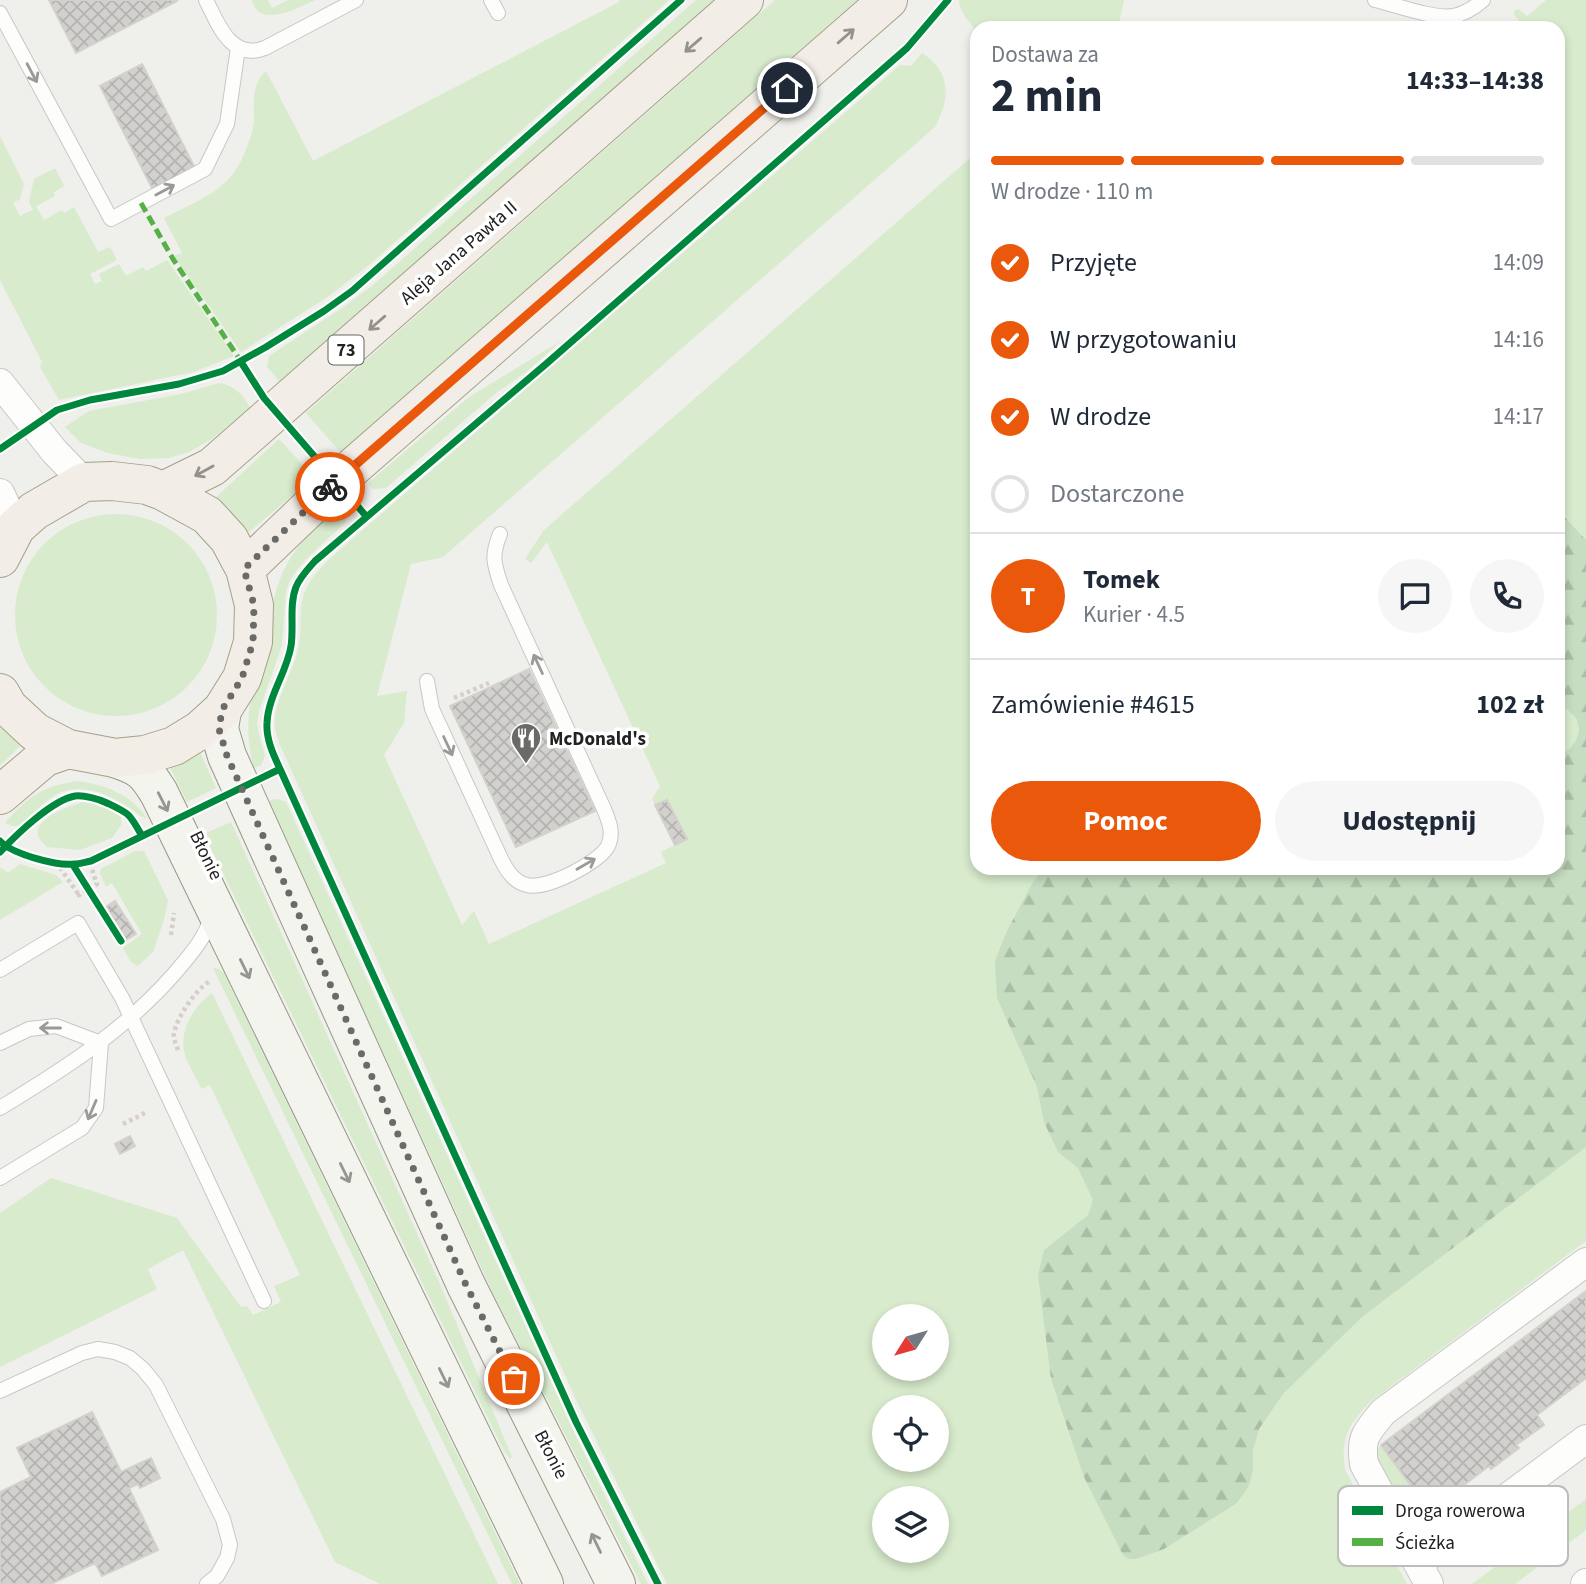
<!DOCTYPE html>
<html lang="pl">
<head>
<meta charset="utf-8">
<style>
	body { margin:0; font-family:"Source Sans 3",sans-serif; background:#f6f6f7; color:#1f2937; height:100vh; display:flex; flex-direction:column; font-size:26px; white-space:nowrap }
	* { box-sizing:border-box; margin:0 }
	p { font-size:23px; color:#747a83 }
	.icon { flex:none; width:38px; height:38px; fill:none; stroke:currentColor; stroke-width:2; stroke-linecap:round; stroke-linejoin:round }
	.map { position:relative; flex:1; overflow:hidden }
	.details { position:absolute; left:970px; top:21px; width:595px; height:854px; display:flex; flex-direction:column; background:#fff; border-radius:21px; box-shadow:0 4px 10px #0003 }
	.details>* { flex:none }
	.needle { width:46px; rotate:233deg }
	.controls { position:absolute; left:872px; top:1304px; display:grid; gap:14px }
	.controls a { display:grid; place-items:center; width:77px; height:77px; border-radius:50%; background:#fff; box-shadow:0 4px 10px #0003; font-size:35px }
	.pin { position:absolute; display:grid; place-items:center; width:60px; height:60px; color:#fff; margin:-30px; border:4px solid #fff; border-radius:50%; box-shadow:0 2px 7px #0007 }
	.courier { position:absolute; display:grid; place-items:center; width:70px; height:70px; margin:-35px; border:5px solid #ea580c; border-radius:50%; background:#fff; color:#222; box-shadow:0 2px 9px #0007 }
	.summary em { font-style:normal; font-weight:700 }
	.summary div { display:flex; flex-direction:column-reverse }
	.summary { display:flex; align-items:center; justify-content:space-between; height:119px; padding:0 21px }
	h1 { font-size:46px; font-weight:700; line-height:52px }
	.bar { display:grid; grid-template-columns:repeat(4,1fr); gap:10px 7px; align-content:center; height:84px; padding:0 21px }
	.bar i { height:9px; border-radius:5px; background:#e0e1e3 }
	.bar .current { background:#ea580c }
	.bar p { grid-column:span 4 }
	.line { display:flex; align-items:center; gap:18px; padding:0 21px; border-top:2px solid #e0e1e3 }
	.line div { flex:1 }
	.round { display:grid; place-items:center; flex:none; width:74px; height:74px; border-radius:37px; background:#f6f6f7 }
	ol { padding:0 21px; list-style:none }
	li { display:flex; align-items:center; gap:21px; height:77px }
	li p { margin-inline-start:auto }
	li .icon { padding:7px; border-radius:50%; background:#ea580c; color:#fff; stroke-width:4 }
	li:last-child { color:#747a83 }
	li i { width:38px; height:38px; border:4px solid #e0e1e3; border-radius:50% }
	.cta { display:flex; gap:14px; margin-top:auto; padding:14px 21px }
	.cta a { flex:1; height:80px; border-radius:42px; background:#ea580c; color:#fff; font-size:28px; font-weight:700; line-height:80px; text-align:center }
	.cta a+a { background:#f6f6f7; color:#1f2937 }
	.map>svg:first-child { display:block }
	.grass { fill:#d8ebcc; fill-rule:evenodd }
	.forest { fill:url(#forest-firs) }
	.building { fill:url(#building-cross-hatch); stroke:#d3d1cc; stroke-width:2 }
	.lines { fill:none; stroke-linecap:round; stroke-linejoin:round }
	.service-casing { stroke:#c7c7c5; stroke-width:16 }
	.minor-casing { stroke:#c7c7c5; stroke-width:30 }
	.secondary-casing { stroke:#949983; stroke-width:40 }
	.primary-casing { stroke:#a5a087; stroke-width:40 }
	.path { stroke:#d7cdc9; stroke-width:4.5; stroke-dasharray:3.5 3.5; stroke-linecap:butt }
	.service { stroke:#fdfdfc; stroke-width:14 }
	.minor { stroke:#fdfdfc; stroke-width:28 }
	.secondary { stroke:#f3f4ee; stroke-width:38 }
	.primary { stroke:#f2eee7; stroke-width:38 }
	.quiet { stroke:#55b145; stroke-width:5; stroke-dasharray:10 5; stroke-linecap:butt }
	.cycleway-casing { stroke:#fff; stroke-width:11 }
	.cycleway { stroke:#00873e; stroke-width:7 }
	.oneway { stroke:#94928e }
	.oneway2 { stroke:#9a9a9a }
	.oneway3 { stroke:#959692 }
	.done { stroke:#6a6a68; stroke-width:7; stroke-dasharray:0 12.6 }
	.route { stroke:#ea580c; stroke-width:9 }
	.labels { text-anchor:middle; stroke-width:7; stroke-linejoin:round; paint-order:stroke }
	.shield { fill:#fff; stroke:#646464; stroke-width:2 }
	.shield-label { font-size:18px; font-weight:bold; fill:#222 }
	.street-label { font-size:19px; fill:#222; stroke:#fff }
	.poi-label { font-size:19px; font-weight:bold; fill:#222; stroke:#fff; text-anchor:start }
	.key { fill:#fff; stroke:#bdbdbd; stroke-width:2 }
	.key-label { font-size:19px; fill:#222 }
</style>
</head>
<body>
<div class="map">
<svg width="1586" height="1584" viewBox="0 0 1586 1584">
	<defs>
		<pattern id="forest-firs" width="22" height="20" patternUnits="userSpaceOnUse" patternTransform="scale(1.75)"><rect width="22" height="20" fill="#c7ddc2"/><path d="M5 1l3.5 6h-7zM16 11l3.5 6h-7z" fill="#abbda6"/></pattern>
		<pattern id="building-cross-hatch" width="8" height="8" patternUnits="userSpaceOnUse" patternTransform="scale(1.75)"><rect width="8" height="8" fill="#d2d1ce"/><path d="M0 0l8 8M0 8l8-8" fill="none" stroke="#b4b3b1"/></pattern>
	</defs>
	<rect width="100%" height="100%" fill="#efefeb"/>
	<path class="grass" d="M 252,0 L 268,0 L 272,8 L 288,0 L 315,0 C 299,8 258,29 252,0 Z
		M 619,0 L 669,0 L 369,265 L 329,296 L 241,352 L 174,256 L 182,253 L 164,218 C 199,200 230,191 245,152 C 249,142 253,132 254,121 C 254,101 251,86 266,71 L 313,161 L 619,2 Z
		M 696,0 L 715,0 L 280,382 L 267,367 L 269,356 L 345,306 L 373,285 Z
		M 775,0 L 857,0 L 341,453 L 306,413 Z
		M 959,0 L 1124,0 L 1119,23 L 1127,28 L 976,28 L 976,31 C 970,22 959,12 959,0 Z
		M 1546,0 L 1586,0 L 1586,1241 L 1370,1402 C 1349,1424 1340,1439 1345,1470 L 1407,1584 L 667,1584 L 578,1404 L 280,745 C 277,736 274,728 275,718 C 277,696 294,670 299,646 C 303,626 297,605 307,587 C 315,571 330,559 343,547 L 899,66 L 902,65 L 911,66 L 922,53 C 952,72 950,100 935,127 L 443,557 L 411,564 L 377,696 L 407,691 L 404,723 L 384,755 L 462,925 L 474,911 L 489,944 L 666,863 L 661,852 L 686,839 L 667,800 L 655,805 L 652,799 L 660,786 L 547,542 L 531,563 L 525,559 L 544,530 L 976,153 L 976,868 L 1558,868 L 1558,28 L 1524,28 L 1514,14 L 1515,10 L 1518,9 L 1527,16 ZM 884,1316 L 936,1316 L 936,1368 L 884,1368 ZM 884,1407 L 936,1407 L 936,1460 L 884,1460 ZM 884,1498 L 936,1498 L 936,1550 L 884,1550 Z
		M 0,136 L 24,184 L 20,199 L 13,203 L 20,216 L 33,210 L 29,202 L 34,179 L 55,168 L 64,186 L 54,192 L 55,196 L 36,206 L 44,220 L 62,210 L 64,213 L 74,207 L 98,252 L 110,247 L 117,260 L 90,274 L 95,284 L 102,281 L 99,274 L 119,264 L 126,276 L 143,267 L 146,271 L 167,260 L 234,356 L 193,372 L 59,400 L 40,367 L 42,362 L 0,280 Z
		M 561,341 L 525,373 L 496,393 L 386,488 L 373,489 L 368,483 L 469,397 Z
		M 219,383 C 233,385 245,395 250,408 L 212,439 L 189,452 L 168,458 L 140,459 L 108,453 L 81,443 L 65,427 L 89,411 L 181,394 Z
		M 279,439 L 314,477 L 248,533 L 216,497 Z
		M 341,505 L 347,512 L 345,523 L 308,557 L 297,570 L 290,580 L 286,592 L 282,645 L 259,711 L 257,724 L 260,739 L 265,755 L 261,765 L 254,768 C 240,721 255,672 267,625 C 273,605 276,583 287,564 C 300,540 321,523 341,505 Z
		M15 615a101 101 0 1 1 202 0a101 101 0 1 1-202 0Z
		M 0,718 L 26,740 L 0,766 Z
		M 197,745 L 216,788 L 187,802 L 167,761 Z
		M 77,781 C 103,784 131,794 147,818 C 139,817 135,811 128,807 C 110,795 87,785 65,791 C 51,795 40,807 29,817 C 27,820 25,823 21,825 C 16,828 10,825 5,823 C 28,796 42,787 77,781 Z
		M 273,799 L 277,799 L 286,802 L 572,1428 L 648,1584 L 641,1584 L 492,1291 L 269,802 Z
		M 83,802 L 103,805 L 121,814 L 121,825 L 112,838 L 80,850 L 47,847 C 45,844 41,842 39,838 C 30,819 70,806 83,802 Z
		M 231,822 L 440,1284 L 512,1457 L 510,1459 L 504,1451 L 481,1404 L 204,834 Z
		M 135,851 L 144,851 L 168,900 L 164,920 L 153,952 L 138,966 L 131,962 L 123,948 L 142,934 L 112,883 L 106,887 L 100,873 L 101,869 Z
		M 20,864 L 56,875 L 63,882 L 0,920 L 0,867 L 8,873 Z
		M 213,968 L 219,969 L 224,973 L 520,1584 L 512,1584 Z
		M 212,993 L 498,1584 L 380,1584 L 335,1562 L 183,1250 L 148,1269 L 157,1289 L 0,1367 L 0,1213 L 51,1178 L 177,1218 L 241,1307 L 247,1306 L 253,1315 L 281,1302 L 274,1286 L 300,1275 L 210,1085 L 202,1089 C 197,1079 190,1068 186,1058 C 177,1033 192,1008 212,993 Z
		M 1381,1445 L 1428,1508 C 1417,1511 1411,1512 1401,1507 L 1374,1462 L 1376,1450 Z
		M 1586,1499 L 1586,1530 L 1515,1584 L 1472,1584 Z"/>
	<path class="forest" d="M 1558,510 L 1586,540 L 1586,1147 L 1362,1317 L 1283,1394 L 1259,1429 L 1253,1450 L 1253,1470 L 1249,1486 L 1237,1503 L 1164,1549 L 1136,1559 L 1129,1559 L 1123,1555 L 1084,1477 L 1051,1379 L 1038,1275 L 1044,1250 L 1088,1215 L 1093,1200 L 1078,1168 L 1058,1152 L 1044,1122 L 1037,1087 L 997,998 L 995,961 L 1007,931 L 1033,882 L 1044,868 L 1558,868 L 1558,757 C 1572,750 1586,733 1575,717 C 1570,711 1563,706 1558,702 Z"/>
	<path class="building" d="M 49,0 L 176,0 L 177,1 L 76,53 Z
		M 142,64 L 196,170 L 154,192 L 100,86 Z
		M 529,669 L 595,811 L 516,847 L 450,706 Z
		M 667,800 L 687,839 L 675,845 L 655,805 Z
		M 115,901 L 136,934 L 126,940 L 106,907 Z
		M 130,1136 L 135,1146 L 120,1154 L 115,1144 Z
		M 1586,1291 L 1586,1378 L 1537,1415 L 1544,1425 L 1516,1445 L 1519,1448 L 1491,1469 L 1489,1466 L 1440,1503 L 1425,1483 L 1415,1491 L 1381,1445 Z
		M 92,1412 L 121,1472 L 151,1458 L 160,1478 L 140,1488 L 138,1484 L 129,1488 L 158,1550 L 102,1576 L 95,1563 L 51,1584 L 0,1584 L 0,1492 L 31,1477 L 17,1448 Z"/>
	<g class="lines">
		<g class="service-casing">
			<path id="service" d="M 206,0 C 218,24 231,61 265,48 L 356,0
				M 491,0 L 498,13
				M 1375,0 C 1396,5 1433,19 1453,16 C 1464,14 1475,7 1483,0
				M 0,13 L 111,219 L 205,169 L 227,124 L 238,48
				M 427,681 L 432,709 L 501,859 C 507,871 514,882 527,885 C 546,890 599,863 608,846 C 614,833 609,821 604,809 L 501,585 C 494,564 491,556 500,534
				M 0,970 L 78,923 L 122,998 L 264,1301
				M 0,1043 L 29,1029 L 56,1026 L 101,1043
				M 0,1108 C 64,1069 124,1031 174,974 C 191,954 204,940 212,916
				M 0,1178 L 82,1128 L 96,1108 L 101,1043
				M 0,1391 L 82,1353 L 98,1349 L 115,1352 L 130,1358 L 143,1369 L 156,1385 L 223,1519 L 230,1545 L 227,1558 L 217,1576 L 207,1584"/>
		</g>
		<g class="minor-casing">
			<path id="minor" d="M 0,383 L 54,451 L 84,482
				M 0,493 L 16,527
				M 1418,1564 L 1586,1439
				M 1429,1584 L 1364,1464 C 1360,1437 1366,1433 1383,1412 L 1586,1262
				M 1585,1584 L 1586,1583"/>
		</g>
		<g class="secondary-casing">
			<path id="secondary" d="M 222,710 L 219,729 L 227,756 L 466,1285 L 616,1584
				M 115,758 C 141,767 145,770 159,793 L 544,1584"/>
		</g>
		<g class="primary-casing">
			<path id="primary" d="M 163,491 L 212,467 L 744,0
				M 0,558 L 16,527 L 34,511 L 84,482 L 112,481 L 147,485 L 163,491 L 207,515 L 229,539 L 245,569 L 254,605 L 253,642 L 242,678 L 222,710 L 200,730 L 174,746 L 145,755 L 115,758 L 68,749 L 35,732 L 8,707 L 0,693
				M 245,569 L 336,482 L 888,0
				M 0,795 L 45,757 L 68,749"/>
		</g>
		<path class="path" d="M 454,698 L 489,683
			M 56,862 L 79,895
			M 80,897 L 79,895 L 97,884 L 93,873 L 91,861
			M 171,935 L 174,913
			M 178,1050 C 176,1044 173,1039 174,1033 C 177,1017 196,989 210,981
			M 123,1124 L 147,1112"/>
		<use href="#service" class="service"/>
		<use href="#minor" class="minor"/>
		<use href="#secondary" class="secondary"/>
		<use href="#primary" class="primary"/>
		<path class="quiet" d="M 141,203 L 173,259 L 244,366"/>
		<g class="cycleway-casing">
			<path id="cycleway" d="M 241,362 L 264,398 L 366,516
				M 0,449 L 57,410 L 90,400 L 179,384 L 223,371 L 266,347 L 324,311 L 352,291 L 681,0
				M 0,841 C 12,854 56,866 74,864 C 80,864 85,862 91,861 L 280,769
				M 0,852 C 16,835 52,800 75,796 C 84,795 99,799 107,803 C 130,814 129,813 142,836
				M 73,865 L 121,941
				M 658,1584 L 576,1422 L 280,769 C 273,754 266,739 267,723 C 268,696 287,672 291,646 C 294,627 289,605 296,587 C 300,577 308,569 315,561 L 546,364 L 907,48 L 948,0"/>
		</g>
		<use href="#cycleway" class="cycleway"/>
	</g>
	<defs><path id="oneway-shaft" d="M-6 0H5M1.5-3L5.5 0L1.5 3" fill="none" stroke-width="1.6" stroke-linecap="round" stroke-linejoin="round" transform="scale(1.75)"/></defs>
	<g class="oneway">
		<use href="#oneway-shaft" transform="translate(846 36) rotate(-41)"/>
		<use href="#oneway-shaft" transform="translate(693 45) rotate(139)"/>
		<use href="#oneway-shaft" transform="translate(377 323) rotate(139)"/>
		<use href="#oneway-shaft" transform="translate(204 471) rotate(151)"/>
	</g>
	<g class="oneway2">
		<use href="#oneway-shaft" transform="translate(32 73) rotate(62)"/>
		<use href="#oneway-shaft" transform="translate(165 190) rotate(-28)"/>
		<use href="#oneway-shaft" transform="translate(538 664) rotate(-115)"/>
		<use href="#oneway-shaft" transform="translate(448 746) rotate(65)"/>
		<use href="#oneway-shaft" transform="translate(586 864) rotate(-30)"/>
		<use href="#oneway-shaft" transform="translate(50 1028) rotate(180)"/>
		<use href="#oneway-shaft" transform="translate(92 1110) rotate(113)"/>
	</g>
	<g class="oneway3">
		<use href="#oneway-shaft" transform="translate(163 802) rotate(63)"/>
		<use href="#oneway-shaft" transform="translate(245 969) rotate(64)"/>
		<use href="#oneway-shaft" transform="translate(345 1173) rotate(64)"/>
		<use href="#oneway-shaft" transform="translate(444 1378) rotate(64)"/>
		<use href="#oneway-shaft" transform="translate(596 1543) rotate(-116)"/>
	</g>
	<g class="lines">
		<path class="done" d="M 330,487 L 244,569 L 254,605 L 253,642 L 242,678 L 222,710 L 219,729 L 227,756 L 466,1285 L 514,1379"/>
		<path class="route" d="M 330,487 L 787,88"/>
	</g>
	<defs>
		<g id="restaurant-pin" transform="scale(1.575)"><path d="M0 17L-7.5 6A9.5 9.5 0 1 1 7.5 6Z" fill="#6a6a68" stroke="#fff"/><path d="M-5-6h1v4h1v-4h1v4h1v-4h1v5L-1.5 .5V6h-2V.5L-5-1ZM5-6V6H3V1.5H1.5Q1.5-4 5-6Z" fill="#fff"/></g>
	</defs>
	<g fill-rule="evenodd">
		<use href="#restaurant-pin" x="526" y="738"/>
	</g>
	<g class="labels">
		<rect class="shield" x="328.5" y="335.5" width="35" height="29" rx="5"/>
		<g class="shield-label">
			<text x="346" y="356">73</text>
		</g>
		<g class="street-label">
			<text transform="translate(458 252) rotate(-41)" y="7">Aleja Jana Pawła II</text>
			<text transform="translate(207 855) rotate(64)" y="7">Błonie</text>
			<text transform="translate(552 1454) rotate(63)" y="7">Błonie</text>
		</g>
		<g class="poi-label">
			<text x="549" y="745">McDonald's</text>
		</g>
	</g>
	<rect x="1338" y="1486" width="230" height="80" rx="10" class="key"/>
	<rect x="1352" y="1506" width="31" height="9" fill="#00873e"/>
	<rect x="1352" y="1538" width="31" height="8" fill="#55b145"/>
	<g class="key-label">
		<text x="1395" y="1517">Droga rowerowa</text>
		<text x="1395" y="1549">Ścieżka</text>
	</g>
</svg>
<div class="controls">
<a><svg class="needle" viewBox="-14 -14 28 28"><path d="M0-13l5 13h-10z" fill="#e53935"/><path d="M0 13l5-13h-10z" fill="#747a83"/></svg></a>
<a><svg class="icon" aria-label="locate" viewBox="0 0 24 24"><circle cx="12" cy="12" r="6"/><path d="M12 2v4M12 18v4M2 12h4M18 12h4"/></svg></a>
<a><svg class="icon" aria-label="layers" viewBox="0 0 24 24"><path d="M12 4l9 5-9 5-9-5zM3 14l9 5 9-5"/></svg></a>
</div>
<div class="pin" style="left:514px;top:1379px;background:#ea580c"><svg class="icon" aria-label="bag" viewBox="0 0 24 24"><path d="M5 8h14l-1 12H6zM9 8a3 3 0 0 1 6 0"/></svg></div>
<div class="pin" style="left:787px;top:88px;background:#1f2937"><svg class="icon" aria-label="home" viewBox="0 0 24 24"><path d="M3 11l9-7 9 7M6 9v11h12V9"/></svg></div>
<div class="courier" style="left:330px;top:487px"><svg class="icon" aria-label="bike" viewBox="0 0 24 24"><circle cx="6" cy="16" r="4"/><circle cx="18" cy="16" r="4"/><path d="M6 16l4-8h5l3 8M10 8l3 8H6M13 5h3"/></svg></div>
<section class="details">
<div class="summary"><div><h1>2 min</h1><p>Dostawa za</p></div><em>14:33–14:38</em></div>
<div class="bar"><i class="current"></i><i class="current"></i><i class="current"></i><i></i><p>W drodze · 110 m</p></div>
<ol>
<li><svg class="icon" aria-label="check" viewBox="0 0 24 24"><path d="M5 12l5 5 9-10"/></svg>Przyjęte<p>14:09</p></li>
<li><svg class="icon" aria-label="check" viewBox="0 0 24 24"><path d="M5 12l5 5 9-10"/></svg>W przygotowaniu<p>14:16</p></li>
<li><svg class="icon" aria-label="check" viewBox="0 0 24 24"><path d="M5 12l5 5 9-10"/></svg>W drodze<p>14:17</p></li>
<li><i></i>Dostarczone</li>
</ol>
<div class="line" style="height:126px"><b class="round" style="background:#ea580c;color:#fff">T</b><div><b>Tomek</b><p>Kurier · 4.5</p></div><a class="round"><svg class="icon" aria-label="chat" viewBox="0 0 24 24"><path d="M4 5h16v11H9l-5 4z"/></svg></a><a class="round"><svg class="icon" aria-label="phone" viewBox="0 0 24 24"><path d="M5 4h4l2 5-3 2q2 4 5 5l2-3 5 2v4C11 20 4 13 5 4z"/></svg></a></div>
<div class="line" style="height:91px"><div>Zamówienie #4615</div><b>102 zł</b></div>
<div class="cta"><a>Pomoc</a><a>Udostępnij</a></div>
</section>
</div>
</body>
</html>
